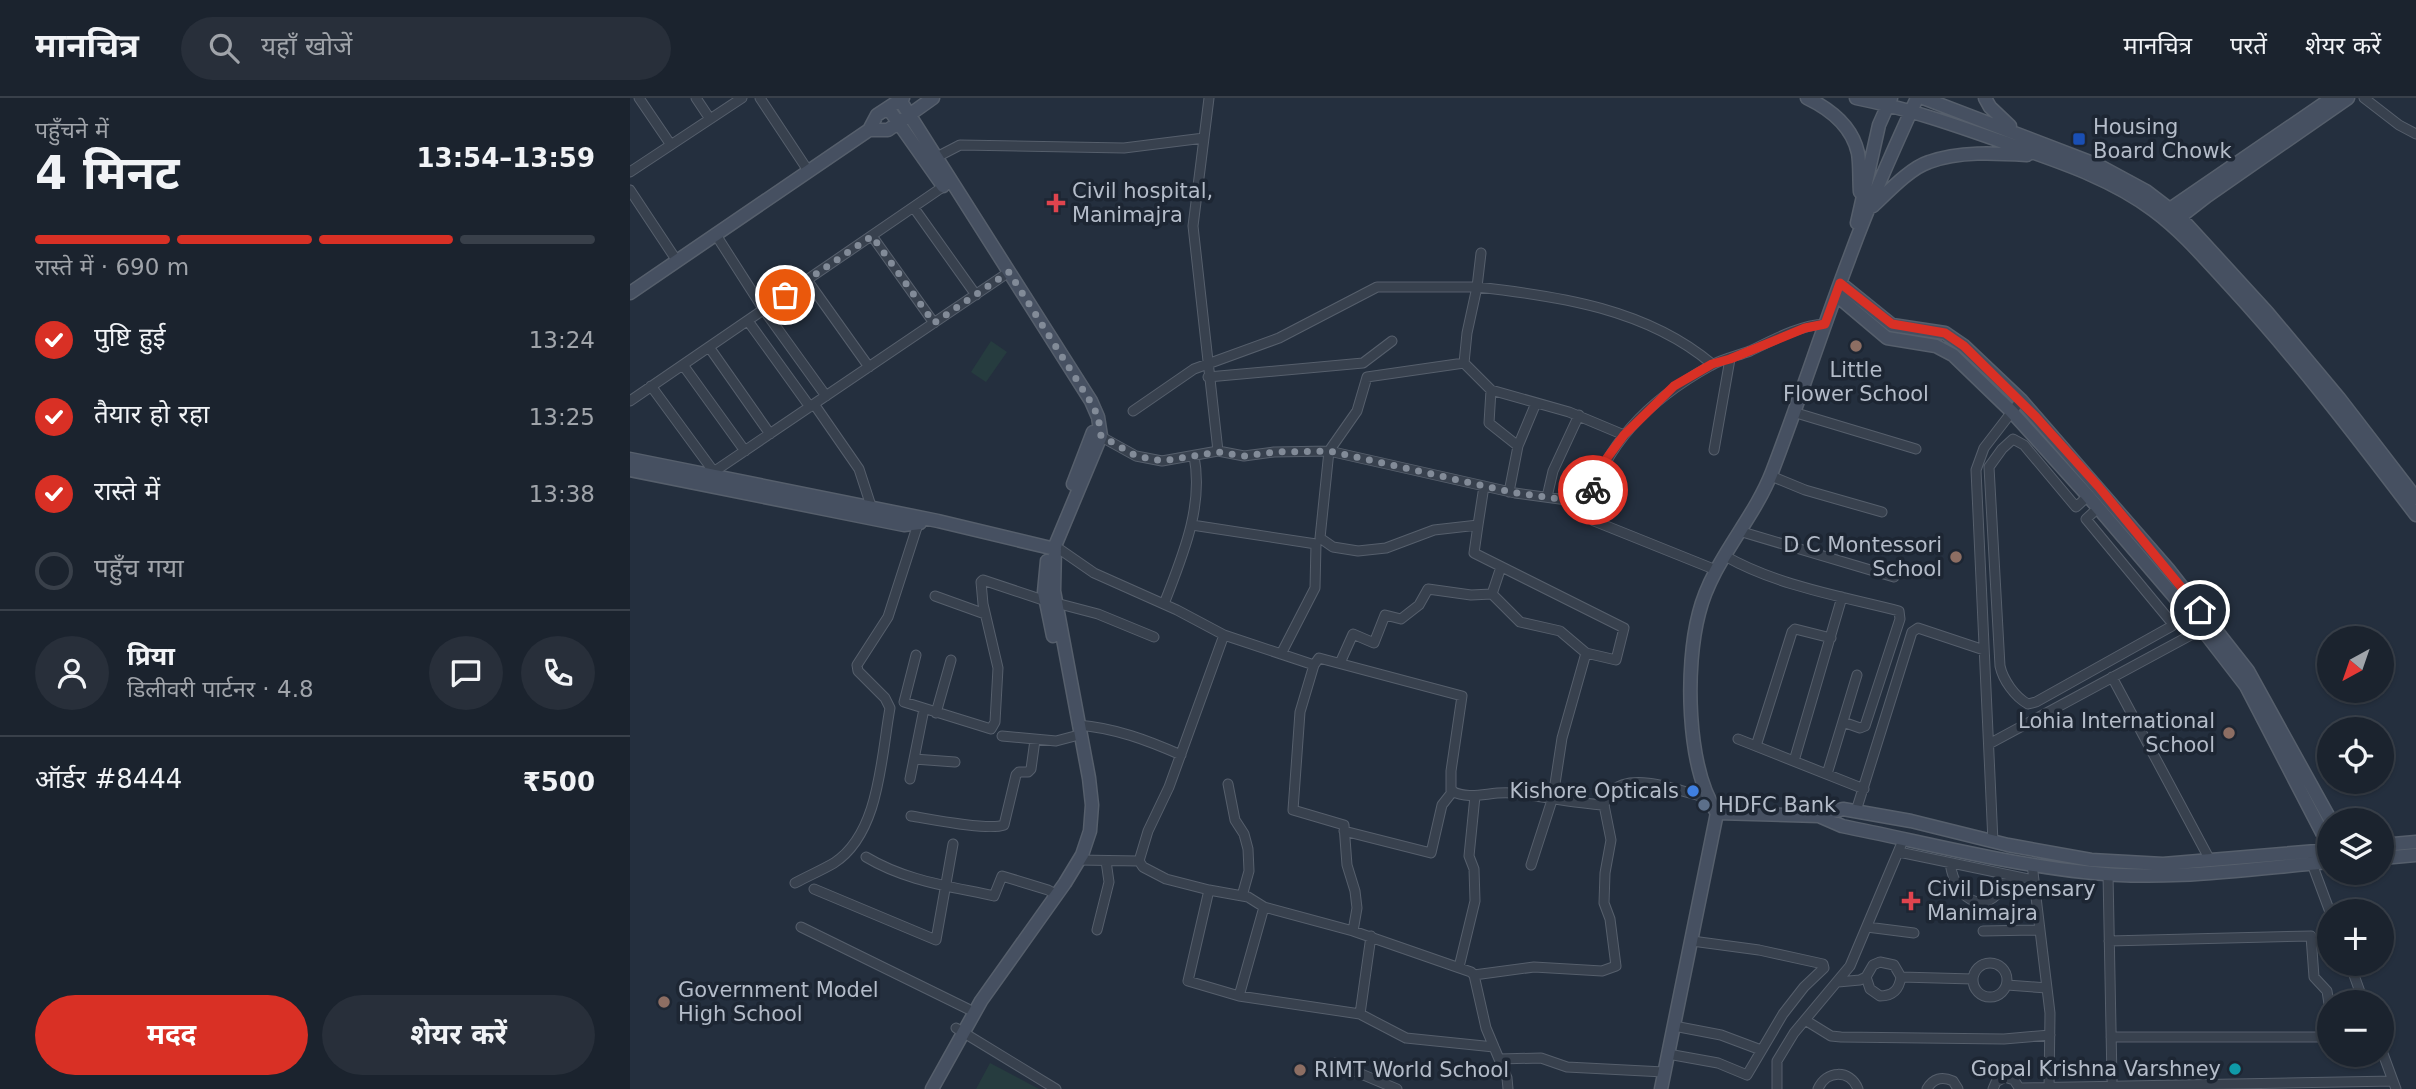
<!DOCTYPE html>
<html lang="hi">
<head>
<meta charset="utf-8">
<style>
	body { margin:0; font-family:"DejaVu Sans","Noto Sans Devanagari",sans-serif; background:#282f3a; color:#f1f3f6; height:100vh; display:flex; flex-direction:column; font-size:26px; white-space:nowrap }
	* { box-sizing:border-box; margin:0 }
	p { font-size:23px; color:#a0a4aa }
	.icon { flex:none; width:38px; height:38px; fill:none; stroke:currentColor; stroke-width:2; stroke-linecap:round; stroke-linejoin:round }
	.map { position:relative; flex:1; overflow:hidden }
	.drawer { display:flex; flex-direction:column; background:#1b232e; width:630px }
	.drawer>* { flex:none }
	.needle { width:46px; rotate:220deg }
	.buttons { position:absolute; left:1687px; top:528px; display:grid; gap:14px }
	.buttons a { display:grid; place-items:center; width:77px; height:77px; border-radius:50%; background:#1b232e; box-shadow:0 2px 5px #0004,0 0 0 2px #39404a; font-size:35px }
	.pin { position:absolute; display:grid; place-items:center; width:60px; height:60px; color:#fff; margin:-30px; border:4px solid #fff; border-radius:50%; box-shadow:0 2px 7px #0007 }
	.courier { position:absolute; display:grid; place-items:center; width:70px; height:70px; margin:-35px; border:5px solid #d93025; border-radius:50%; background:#fff; color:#222; box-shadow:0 2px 9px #0007 }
	.overview em { font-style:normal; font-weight:700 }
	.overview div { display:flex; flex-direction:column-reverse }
	.overview { display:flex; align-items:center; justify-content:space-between; height:119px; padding:0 35px }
	h1 { font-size:46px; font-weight:700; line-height:52px }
	.bar { display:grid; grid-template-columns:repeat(4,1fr); gap:10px 7px; align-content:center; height:84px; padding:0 35px }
	.bar i { height:9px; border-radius:5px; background:#39404a }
	.bar .on { background:#d93025 }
	.bar p { grid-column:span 4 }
	.line { display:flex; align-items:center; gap:18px; padding:0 35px; border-top:2px solid #39404a }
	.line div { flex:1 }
	.round { display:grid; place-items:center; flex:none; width:74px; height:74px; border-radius:37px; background:#282f3a }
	ol { padding:0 35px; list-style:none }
	li { display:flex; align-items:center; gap:21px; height:77px }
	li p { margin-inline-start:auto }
	li .icon { padding:7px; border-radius:50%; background:#d93025; color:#fff; stroke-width:4 }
	li:last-child { color:#a0a4aa }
	li i { width:38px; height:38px; border:4px solid #39404a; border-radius:50% }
	.cta { display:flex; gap:14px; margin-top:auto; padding:14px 35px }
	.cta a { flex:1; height:80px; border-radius:42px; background:#d93025; color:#fff; font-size:28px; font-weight:700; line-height:80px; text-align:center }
	.cta a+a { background:#282f3a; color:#f1f3f6 }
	header { display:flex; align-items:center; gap:42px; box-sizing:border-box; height:98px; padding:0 35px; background:#1b232e; border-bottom:2px solid #39404a }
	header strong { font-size:33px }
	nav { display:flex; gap:38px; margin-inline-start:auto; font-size:24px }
	.search { width:490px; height:63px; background:#282f3a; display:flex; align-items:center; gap:18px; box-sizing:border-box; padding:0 24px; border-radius:38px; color:#a0a4aa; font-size:26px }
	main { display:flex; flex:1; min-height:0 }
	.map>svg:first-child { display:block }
	.green { fill:#263c3f }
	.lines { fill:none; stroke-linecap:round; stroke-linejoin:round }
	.street-casing { stroke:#565f6c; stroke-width:11 }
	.secondary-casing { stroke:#565f6c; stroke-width:15 }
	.street { stroke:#38414e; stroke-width:9 }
	.secondary { stroke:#465061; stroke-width:12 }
	.done { stroke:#828b98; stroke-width:7; stroke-dasharray:0 12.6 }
	.route { stroke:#d93025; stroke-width:9 }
	.transit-dot { fill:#1a4fb4; stroke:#1d2633; stroke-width:2.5 }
	.health-dot { fill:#e0444e; stroke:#1d2633; stroke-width:2.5 }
	.education-dot { fill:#8d6e63; stroke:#1d2633; stroke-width:2.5 }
	.shop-dot { fill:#3f7fe0; stroke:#1d2633; stroke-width:2.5 }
	.service-dot { fill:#5c6f8a; stroke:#1d2633; stroke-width:2.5 }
	.culture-dot { fill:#0f9aa8; stroke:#1d2633; stroke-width:2.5 }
	.labels { text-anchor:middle; stroke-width:7; stroke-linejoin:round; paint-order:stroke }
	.poi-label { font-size:21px; fill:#b4bcc9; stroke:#1d2633; text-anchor:start }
</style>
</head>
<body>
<header>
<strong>मानचित्र</strong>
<div class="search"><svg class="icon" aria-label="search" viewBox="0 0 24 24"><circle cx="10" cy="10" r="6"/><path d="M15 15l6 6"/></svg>यहाँ खोजें</div>
<nav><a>मानचित्र</a><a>परतें</a><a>शेयर करें</a></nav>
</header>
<main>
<section class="drawer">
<div class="overview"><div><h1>4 मिनट</h1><p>पहुँचने में</p></div><em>13:54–13:59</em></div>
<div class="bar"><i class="on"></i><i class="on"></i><i class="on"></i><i></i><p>रास्ते में · 690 m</p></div>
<ol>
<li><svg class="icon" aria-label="check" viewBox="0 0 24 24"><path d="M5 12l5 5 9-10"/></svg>पुष्टि हुई<p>13:24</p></li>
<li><svg class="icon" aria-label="check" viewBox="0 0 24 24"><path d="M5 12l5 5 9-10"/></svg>तैयार हो रहा<p>13:25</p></li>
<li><svg class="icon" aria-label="check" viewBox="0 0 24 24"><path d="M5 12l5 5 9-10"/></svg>रास्ते में<p>13:38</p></li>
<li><i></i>पहुँच गया</li>
</ol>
<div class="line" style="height:126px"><a class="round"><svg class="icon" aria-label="person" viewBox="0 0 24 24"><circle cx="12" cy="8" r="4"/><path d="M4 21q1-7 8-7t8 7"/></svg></a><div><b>प्रिया</b><p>डिलीवरी पार्टनर · 4.8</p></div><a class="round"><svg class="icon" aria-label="chat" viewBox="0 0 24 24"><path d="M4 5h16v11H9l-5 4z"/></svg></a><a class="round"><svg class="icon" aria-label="phone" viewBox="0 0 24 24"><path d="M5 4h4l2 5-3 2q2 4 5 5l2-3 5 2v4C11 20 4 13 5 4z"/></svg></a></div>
<div class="line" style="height:91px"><div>ऑर्डर #8444</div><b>₹500</b></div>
<div class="cta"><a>मदद</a><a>शेयर करें</a></div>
</section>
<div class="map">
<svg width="1786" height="991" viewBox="0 0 1786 991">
	<rect width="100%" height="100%" fill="#242f3e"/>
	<path class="green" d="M 361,243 L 377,254 L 356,284 L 341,274 Z
		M 360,965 L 409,991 L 346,991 Z"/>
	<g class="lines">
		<g class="street-casing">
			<path id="street" d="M 9,0 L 41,47
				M 66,0 L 80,21
				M 130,0 L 179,74
				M 1734,0 L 1769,27 L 1786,36
				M 303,61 L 330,47 L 494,50 L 574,40
				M 0,74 L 112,0
				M 0,92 L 47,163
				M 284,110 L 346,197
				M 86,137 L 134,212 L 196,298
				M 242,138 L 304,225
				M 851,155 L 847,189 C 929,198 1017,211 1082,266
				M 177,182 L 239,269
				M 118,223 L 180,309
				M 79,249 L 140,336
				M 834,265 L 861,292 L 939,314 L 994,337
				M 53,267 L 115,353
				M 578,279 L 733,265 L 762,243
				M 21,288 L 84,374
				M 861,292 L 859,325 L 888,348
				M 0,303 L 317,86
				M 184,306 L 229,371 L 243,414
				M 503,313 L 564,271 L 649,240 L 747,189 L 847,189 L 837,235 L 834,265 L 737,279 L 727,313 L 699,353 L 690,440 L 703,449 L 728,453 L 756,450 L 804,432 L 848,427 L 854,388
				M 1163,314 L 1286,351
				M 468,337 L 506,358 L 532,363 L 588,353 L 563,128 L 579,0
				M 1084,352 L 1100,261
				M 588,353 L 614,358 L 644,354 L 699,353 L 885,395 L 959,405 L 960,418 L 964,423 L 1086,472
				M 79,377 L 379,174
				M 1141,378 L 1175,392 L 1252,414
				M 879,394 L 888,348 L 906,305
				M 1458,398 L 1446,409 L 1394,347 L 1383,341 L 1372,351 L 1359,369 L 1370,568 C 1373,582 1385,599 1398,606 L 1406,604 L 1542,528 L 1542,525 L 1456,421 L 1468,410
				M 917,399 L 923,373 L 949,317
				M 959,405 C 977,342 1024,299 1080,268 C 1091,261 1107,258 1120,253 C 1143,242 1170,227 1195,226
				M 562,427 L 686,446 L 685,490 L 651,556
				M 848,427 L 844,455 L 994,530 L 986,562 L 956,555
				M 1109,433 L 1264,479
				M 425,448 L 464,475 L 547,512 L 594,537 L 539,689 L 518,733 L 509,763 L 448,762
				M 1095,458 C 1148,488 1210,498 1269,513 L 1270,521 L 1235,628 L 1230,630 L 1213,624
				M 871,469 L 862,496 L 890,524 L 930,533 L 956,555 L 932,640 L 923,699 L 901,767
				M 305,498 L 355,516
				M 426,505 L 468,516 L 524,539
				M 534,506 C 552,459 574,409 564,358
				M 594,537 L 684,567 L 670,614 L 663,712 L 714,727 L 717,767 L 725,793 L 727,810 L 723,833
				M 286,557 L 274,604 L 361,631 L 365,624 L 368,570 L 353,506 L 351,484 L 353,482 L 416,503
				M 710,565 L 723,536 L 744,545 L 755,517 L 771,521 L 789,507 L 798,491 L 841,497 L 862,496
				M 684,567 L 689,560 L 832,598 L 821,673 L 821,693 C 842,703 859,693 881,695 C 912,698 942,705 974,707 C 976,703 979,696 982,693 C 1003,673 1053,694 1077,700
				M 1482,579 L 1580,762
				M 306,615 L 321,562
				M 448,627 C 485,630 517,642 551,657
				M 372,638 L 426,643 L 445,638
				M 1108,641 L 1234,691
				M 1359,646 L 1572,531
				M 1126,648 L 1162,534 L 1165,531 L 1201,540
				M 284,661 L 325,664
				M 1164,663 L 1212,499
				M 1197,676 L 1227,577
				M 280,681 L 294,611
				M 598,686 L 605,722 L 614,736 L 618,751 L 619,773 L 612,798
				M 1226,713 L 1282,534 L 1288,530 L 1354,552
				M 281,718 C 300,721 358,733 374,727 L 386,677 L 389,674 L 398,674 L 401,671 L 405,642
				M 714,733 L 801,755 L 812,707 L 823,693
				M 1363,744 L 1346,372 L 1354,350 L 1391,302
				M 1269,754 L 1404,782
				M 236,759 C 276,783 319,788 364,798 L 372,778 L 418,792 L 427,797
				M 509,763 L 513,769 L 536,781 L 579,792 L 618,799 L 634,809 L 723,833 L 841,874 L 844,877 L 856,930 L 877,980 L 878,991
				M 1681,763 L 1700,814
				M 1320,765 C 1326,806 1361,822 1379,777
				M 1402,766 L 1420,915 L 1419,991
				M 1478,776 L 1482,982
				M 165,785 C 178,778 192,772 204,765 C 250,735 251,659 260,610 L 255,600 L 228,573 L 227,567 L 258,519 L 288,426
				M 184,791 L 306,842 L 323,746
				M 579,792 L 558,883 L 609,898 L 730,916 L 776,940 L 864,949
				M 171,829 L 338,911
				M 1237,829 L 1284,835
				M 467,832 L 479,784 L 476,763
				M 1353,833 L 1410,832
				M 1479,843 L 1681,838 L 1684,879 L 1697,893 L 1699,906
				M1343 882a17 17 0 1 1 34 0a17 17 0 1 1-34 0Z
				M 1720,866 L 1734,905
				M 829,869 L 845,803 L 844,771 L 839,758 L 845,698
				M 844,877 L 904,869 L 972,873 L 986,868 L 980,821 L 974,805 L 975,775 L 981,742 L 974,707
				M 1271,879 L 1343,881
				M 1208,884 L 1230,882 L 1236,879 L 1243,867 L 1250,864 L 1264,867 L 1271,879 C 1269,892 1263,898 1250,898 L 1240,891 L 1236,879
				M 1377,887 L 1417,890
				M 609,898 L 634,809
				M 730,916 L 741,838
				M 1175,922 L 1201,938 L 1211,939 L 1374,941 L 1420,937
				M 1044,928 L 1091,937 L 1131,952
				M 326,930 L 426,991
				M 1481,939 L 1699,939
				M 1752,953 L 1766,991
				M 1038,956 L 1088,965 L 1117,977 L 1153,916 L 1174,889 L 1194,870 L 1193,866 L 1129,852 L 1062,843
				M 869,961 L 911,960 L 937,969 L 1034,974
				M 705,965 L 767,991
				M 1390,990 L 1763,983
				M 1147,991 L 1147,963 L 1164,935 L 1220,868 L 1274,740
				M 1188,991 C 1196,972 1220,971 1228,991
				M 1297,991 C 1303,980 1312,978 1323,983 L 1328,991
				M 1363,991 L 1366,984 L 1375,979 L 1384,982 L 1390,991"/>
		</g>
		<g class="secondary-casing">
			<path id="secondary" d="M 1177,0 C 1200,11 1222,28 1228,55 C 1230,67 1229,81 1230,94
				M 1226,0 C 1276,10 1325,27 1373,44 C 1424,62 1479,79 1523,112 C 1553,134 1577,163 1602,190 C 1668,262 1727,339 1786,417
				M 1293,0 L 1468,67 L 1516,93 L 1550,119 L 1637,214 L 1709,300 L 1786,400
				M 1355,0 L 1360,9 L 1380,28
				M 270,2 L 461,303 L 468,319 L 471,338 L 425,448 L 424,493 L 459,680 L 462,707 L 460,733 L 452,757 L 435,785 L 351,903 L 302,991
				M 258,10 L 313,88
				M 239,32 L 258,32 L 303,0
				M 1243,108 C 1257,95 1280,70 1299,64 C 1329,53 1365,55 1397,57
				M 1540,111 L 1702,0
				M 1550,119 L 1577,98 L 1718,0
				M 1227,125 L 1249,27 L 1261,0
				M 1210,185 L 1262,227 L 1315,235 L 1334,248 L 1391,302 L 1538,471 L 1618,573 L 1701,723
				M 0,195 L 239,32 L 247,17 L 273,0
				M 1206,197 L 1257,240 L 1306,248 L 1323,257 L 1381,313 L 1458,398 L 1572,531 L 1616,588 L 1699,748
				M 0,361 L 308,423 L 425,451
				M 0,372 L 274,427 L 290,425
				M 443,386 L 463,334
				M 417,463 L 414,494 L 423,538
				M 1087,715 L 1189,718 L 1213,711 L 1281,723 L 1378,747 L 1461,762 L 1533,766 L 1699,752
				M 1189,718 L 1212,728 C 1292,744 1372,765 1454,774 C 1535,784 1618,771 1699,764
				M 1752,747 L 1786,744
				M 1752,760 L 1786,757
				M 1031,991 L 1087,715 C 1056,669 1055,568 1069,515 C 1082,463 1123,423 1142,374 C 1169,304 1192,232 1219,161 C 1239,106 1263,53 1287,0"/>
		</g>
		<use href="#street" class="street"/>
		<use href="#secondary" class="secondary"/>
	</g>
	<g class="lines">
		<path class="done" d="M 155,197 L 242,138 L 304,225 L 379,174 L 460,303 L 468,318 L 471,338 L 506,358 L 533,363 L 588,354 L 614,358 L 645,354 L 699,353 L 886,395 L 959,405 L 963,392"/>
		<path class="route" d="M 963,392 L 977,360 L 994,337 L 1044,288 L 1082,266 L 1100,261 L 1175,230 L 1195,226 L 1210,185 L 1262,226 L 1315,235 L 1334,248 L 1406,319 L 1468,388 L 1570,512"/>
	</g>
	<rect class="transit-dot" x="1442" y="34" width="14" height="14" rx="3.5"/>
	<g class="health-dot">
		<path d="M422.5 94.5h7v7h7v7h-7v7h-7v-7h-7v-7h7z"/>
		<path d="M1277.5 792.5h7v7h7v7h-7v7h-7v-7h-7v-7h7z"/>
	</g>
	<g class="education-dot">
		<circle cx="1226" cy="248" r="7"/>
		<circle cx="1326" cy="459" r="7"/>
		<circle cx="1599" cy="635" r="7"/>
		<circle cx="34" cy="904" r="7"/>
		<circle cx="670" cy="972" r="7"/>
	</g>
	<circle class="shop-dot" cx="1063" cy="693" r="7"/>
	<circle class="service-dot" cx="1074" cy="707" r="7"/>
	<circle class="culture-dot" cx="1605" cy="971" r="7"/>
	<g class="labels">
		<g class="poi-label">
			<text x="1463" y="36">Housing<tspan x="1463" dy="24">Board Chowk</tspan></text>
			<text x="442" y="100">Civil hospital,<tspan x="442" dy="24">Manimajra</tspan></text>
			<text x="1226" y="279" text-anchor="middle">Little<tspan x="1226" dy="24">Flower School</tspan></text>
			<text x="1312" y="454" text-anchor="end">D C Montessori<tspan x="1312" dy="24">School</tspan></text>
			<text x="1585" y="630" text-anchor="end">Lohia International<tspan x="1585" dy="24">School</tspan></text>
			<text x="1049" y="700" text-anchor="end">Kishore Opticals</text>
			<text x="1088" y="714">HDFC Bank</text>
			<text x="1297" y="798">Civil Dispensary<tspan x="1297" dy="24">Manimajra</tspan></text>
			<text x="48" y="899">Government Model<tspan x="48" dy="24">High School</tspan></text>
			<text x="1591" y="978" text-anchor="end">Gopal Krishna Varshney</text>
			<text x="684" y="979">RIMT World School</text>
		</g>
	</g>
</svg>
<div class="buttons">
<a><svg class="needle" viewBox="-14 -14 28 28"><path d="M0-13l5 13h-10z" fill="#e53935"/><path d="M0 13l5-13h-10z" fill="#a0a4aa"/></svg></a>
<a><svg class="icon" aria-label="locate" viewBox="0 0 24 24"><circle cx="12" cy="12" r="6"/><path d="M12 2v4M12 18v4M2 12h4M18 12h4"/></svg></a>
<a><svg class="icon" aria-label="layers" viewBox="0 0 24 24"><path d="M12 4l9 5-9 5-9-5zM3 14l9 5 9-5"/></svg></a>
<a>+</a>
<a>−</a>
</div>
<div class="pin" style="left:155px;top:197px;background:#ea580c"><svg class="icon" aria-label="bag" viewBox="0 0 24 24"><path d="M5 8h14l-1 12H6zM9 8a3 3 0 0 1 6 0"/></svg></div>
<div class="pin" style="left:1570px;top:512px;background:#1f2937"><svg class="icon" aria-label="home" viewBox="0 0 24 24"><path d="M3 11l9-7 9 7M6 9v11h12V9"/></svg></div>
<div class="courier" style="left:963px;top:392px"><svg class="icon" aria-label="bike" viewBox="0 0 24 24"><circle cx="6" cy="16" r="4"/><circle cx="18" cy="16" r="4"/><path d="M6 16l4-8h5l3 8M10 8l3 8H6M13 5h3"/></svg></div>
</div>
</main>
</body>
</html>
